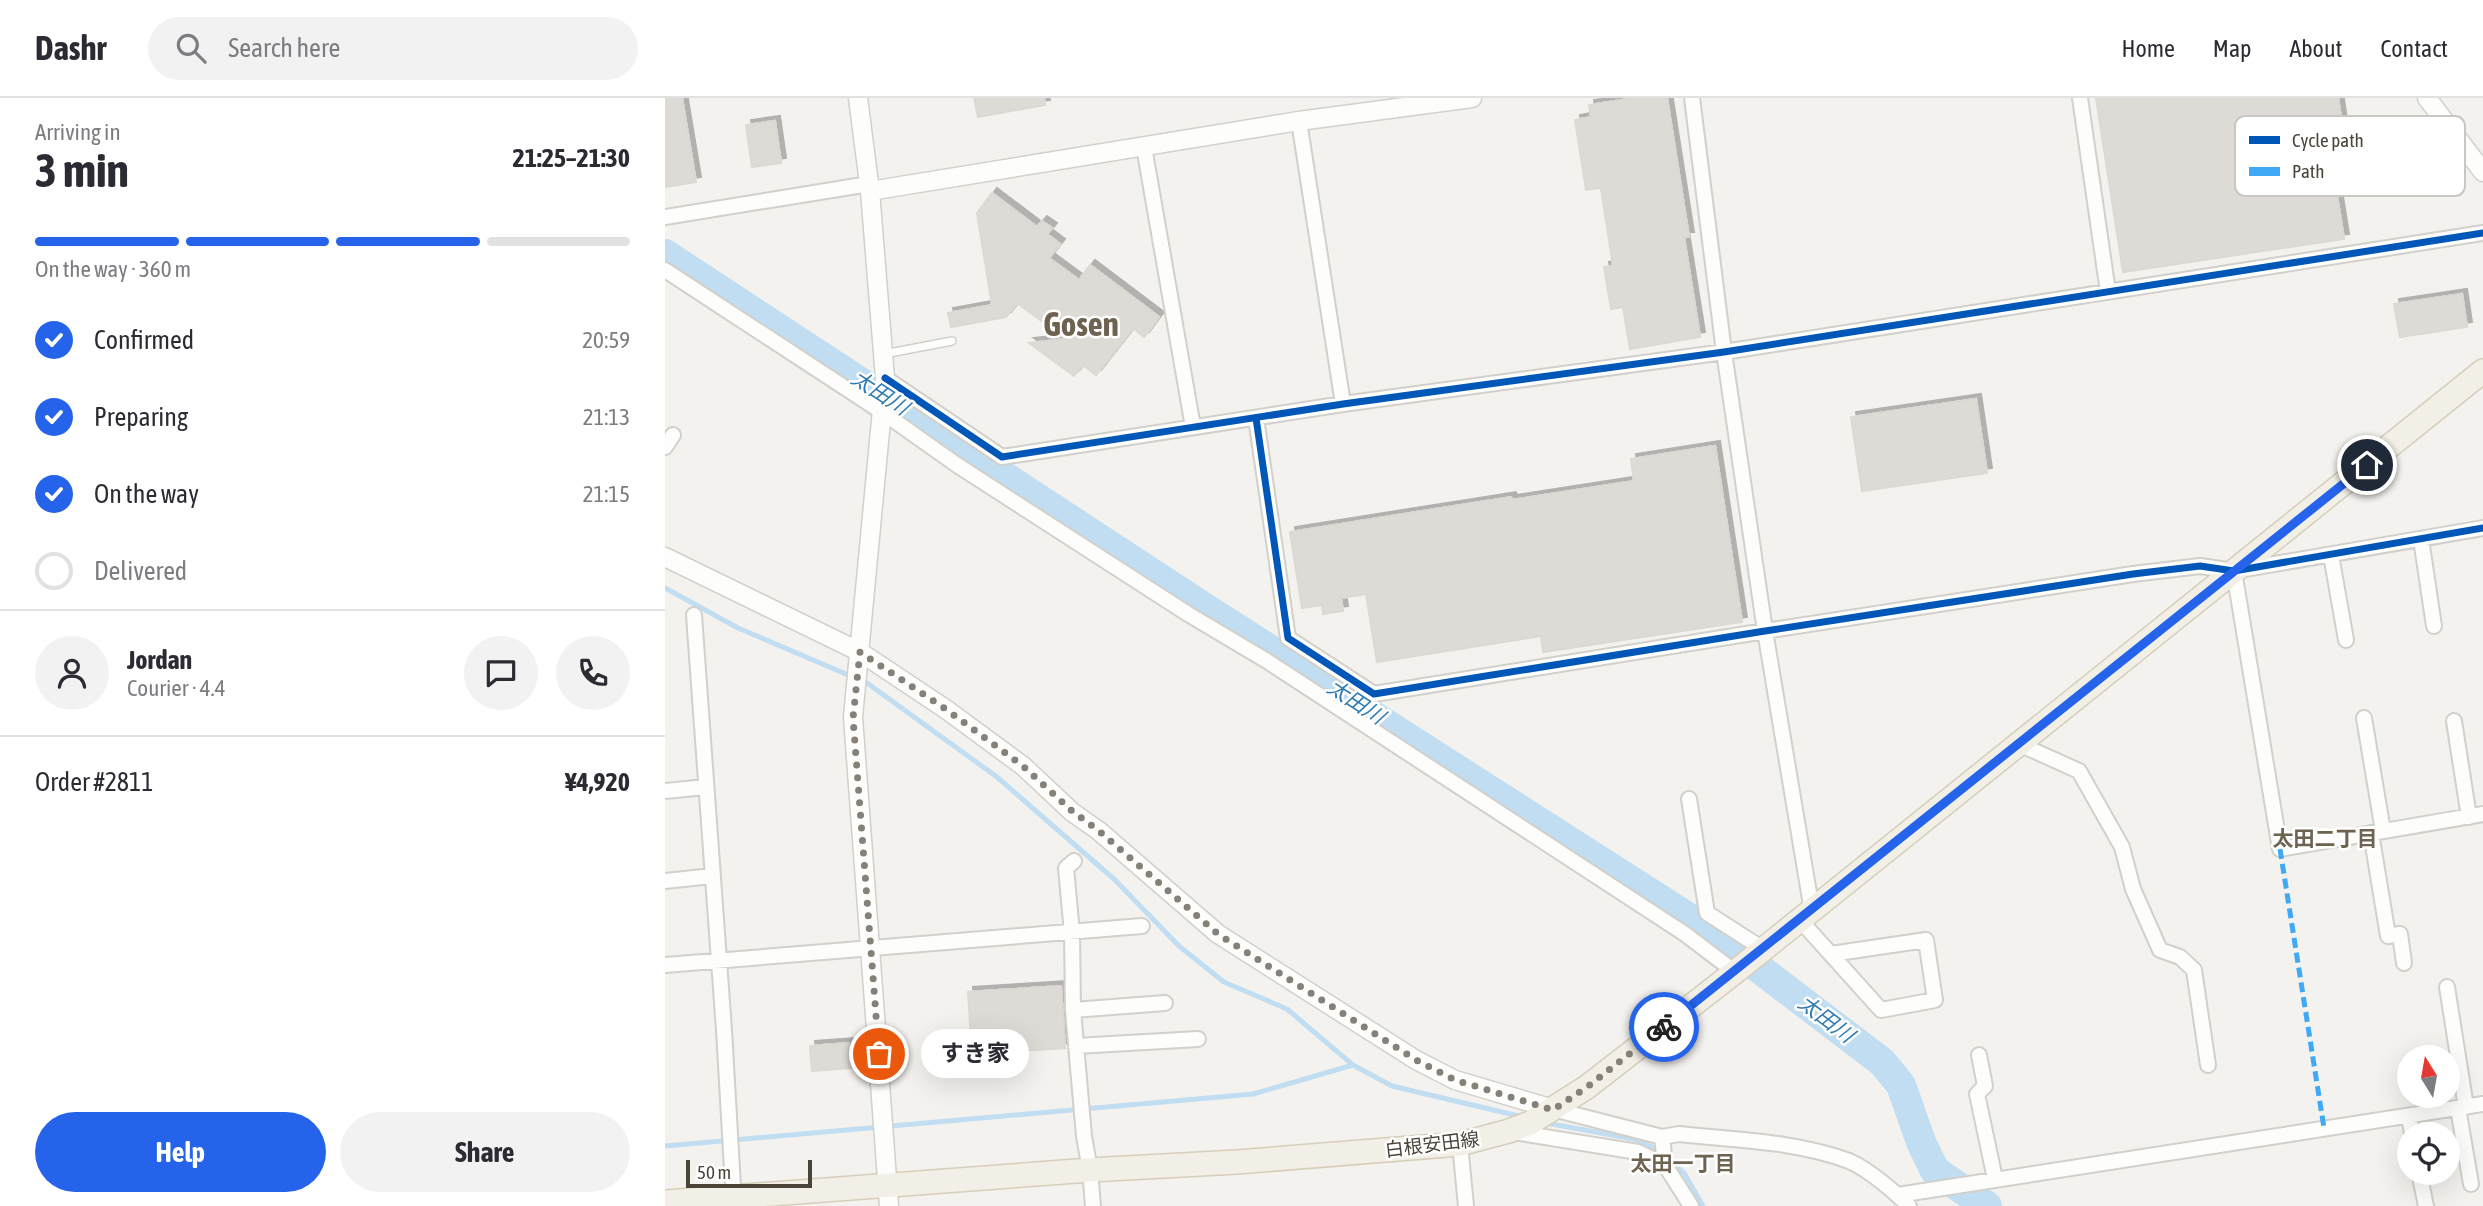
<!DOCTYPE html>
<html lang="en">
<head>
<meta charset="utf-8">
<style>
	body { margin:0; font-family:"Asap Condensed","Noto Sans JP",sans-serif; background:#f2f2f3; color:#2b2b33; height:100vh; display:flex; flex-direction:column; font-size:26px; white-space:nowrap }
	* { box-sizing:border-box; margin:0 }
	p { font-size:23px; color:#7c7c81 }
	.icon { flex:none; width:38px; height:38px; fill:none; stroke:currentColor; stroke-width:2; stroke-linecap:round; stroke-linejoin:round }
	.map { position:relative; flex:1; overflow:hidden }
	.sheet { display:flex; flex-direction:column; background:#fff; width:665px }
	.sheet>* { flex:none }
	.needle { width:46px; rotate:349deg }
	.tools { position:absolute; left:1732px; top:947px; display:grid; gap:14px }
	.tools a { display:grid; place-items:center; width:63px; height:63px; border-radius:50%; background:#fff; box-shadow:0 7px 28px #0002; font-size:35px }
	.scale { position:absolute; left:21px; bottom:18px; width:126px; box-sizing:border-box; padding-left:7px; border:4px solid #4b4439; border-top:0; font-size:19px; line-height:24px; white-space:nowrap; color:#4b4439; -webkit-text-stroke:5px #fff; paint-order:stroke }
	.pin { position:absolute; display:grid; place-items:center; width:60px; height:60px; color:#fff; margin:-30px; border:4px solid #fff; border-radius:50%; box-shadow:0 2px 7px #0007 }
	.courier { position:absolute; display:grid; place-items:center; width:70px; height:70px; margin:-35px; border:5px solid #2563eb; border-radius:50%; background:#fff; color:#222; box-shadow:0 2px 9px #0007 }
	.bubble { position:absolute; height:49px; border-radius:24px; background:#fff; box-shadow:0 7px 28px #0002; font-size:23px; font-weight:700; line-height:49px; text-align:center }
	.summary em { font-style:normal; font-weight:700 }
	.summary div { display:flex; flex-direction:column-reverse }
	.summary { display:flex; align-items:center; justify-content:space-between; height:119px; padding:0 35px }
	h1 { font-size:46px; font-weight:700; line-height:52px }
	.bar { display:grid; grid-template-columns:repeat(4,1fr); gap:10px 7px; align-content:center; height:84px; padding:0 35px }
	.bar i { height:9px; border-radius:5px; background:#e1e1e2 }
	.bar .current { background:#2563eb }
	.bar p { grid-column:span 4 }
	.line { display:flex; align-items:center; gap:18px; padding:0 35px; border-top:2px solid #e1e1e2 }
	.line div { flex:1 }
	.round { display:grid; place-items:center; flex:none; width:74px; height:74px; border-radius:37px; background:#f2f2f3 }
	ol { padding:0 35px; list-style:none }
	li { display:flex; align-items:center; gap:21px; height:77px }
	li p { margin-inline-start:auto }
	li .icon { padding:7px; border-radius:50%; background:#2563eb; color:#fff; stroke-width:4 }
	li:last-child { color:#7c7c81 }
	li i { width:38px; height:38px; border:4px solid #e1e1e2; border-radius:50% }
	.primary-button { display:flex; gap:14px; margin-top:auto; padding:14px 35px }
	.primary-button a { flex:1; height:80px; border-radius:42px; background:#2563eb; color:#fff; font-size:28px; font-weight:700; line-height:80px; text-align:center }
	.primary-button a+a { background:#f2f2f3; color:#2b2b33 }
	header { display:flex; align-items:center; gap:42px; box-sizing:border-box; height:98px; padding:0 35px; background:#fff; border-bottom:2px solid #e1e1e2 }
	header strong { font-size:33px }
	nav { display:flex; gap:38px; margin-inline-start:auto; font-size:24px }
	.search { width:490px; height:63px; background:#f2f2f3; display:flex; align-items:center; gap:18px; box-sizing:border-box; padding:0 24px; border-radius:38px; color:#7c7c81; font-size:26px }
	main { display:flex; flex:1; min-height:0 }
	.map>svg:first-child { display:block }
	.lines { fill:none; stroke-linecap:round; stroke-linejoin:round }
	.stream { stroke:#c0ddf1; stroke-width:5 }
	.river { stroke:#c0ddf1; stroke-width:30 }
	.building { fill:#dedbd6; stroke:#dcd9d4; stroke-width:2; filter:url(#shadow) }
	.service-casing { stroke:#d2d0cb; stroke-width:10 }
	.minor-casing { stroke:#d2d0cb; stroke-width:18 }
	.tertiary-casing { stroke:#d2d0cb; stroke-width:21 }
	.primary-casing { stroke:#d6cebb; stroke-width:26 }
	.service { stroke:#fdfdfc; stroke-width:7 }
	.minor { stroke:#fdfdfc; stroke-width:14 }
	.tertiary { stroke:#fdfdfc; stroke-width:18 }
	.primary { stroke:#f2efe6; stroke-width:23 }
	.quiet { stroke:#3fa9f5; stroke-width:5; stroke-dasharray:10 5; stroke-linecap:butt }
	.cycleway-casing { stroke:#fff; stroke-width:11 }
	.cycleway { stroke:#0057b8; stroke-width:7 }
	.done { stroke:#868178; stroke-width:7; stroke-dasharray:0 12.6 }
	.route { stroke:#2563eb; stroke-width:9 }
	.labels { text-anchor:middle; stroke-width:5; stroke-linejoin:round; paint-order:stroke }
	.street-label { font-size:19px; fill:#4b4439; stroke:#fff }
	.water-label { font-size:21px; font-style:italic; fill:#2e7ab2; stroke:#fff }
	.neighbourhood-label { font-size:21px; font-weight:bold; fill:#6e6250; stroke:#fff }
	.town-label { font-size:33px; font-weight:bold; fill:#6e6250; stroke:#fff }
	.key { fill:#fff; stroke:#c9c7c4; stroke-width:2 }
	.key-label { font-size:19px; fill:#4b4439 }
</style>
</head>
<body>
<header>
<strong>Dashr</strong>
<div class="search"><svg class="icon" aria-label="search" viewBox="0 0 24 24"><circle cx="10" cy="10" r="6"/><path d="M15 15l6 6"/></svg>Search here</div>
<nav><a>Home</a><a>Map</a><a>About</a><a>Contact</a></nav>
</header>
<main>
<section class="sheet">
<div class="summary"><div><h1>3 min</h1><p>Arriving in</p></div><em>21:25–21:30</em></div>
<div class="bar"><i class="current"></i><i class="current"></i><i class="current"></i><i></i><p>On the way · 360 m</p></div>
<ol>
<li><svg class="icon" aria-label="check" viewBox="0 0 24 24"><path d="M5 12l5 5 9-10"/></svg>Confirmed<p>20:59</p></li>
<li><svg class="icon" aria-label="check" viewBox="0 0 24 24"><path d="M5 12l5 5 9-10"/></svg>Preparing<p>21:13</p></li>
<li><svg class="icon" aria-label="check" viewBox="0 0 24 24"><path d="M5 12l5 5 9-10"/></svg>On the way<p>21:15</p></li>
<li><i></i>Delivered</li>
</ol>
<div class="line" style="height:126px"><a class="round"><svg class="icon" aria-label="person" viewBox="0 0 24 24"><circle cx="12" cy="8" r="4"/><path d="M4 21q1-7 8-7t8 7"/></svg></a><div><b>Jordan</b><p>Courier · 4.4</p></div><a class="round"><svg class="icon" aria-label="chat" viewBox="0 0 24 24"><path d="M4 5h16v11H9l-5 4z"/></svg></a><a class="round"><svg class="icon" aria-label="phone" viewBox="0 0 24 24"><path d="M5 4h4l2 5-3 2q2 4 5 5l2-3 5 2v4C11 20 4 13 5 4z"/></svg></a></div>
<div class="line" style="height:91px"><div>Order #2811</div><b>¥4,920</b></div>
<div class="primary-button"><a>Help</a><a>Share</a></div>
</section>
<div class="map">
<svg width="1818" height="1108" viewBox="0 0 1818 1108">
	<defs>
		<filter id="shadow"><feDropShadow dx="5" dy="-5" stdDeviation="0" flood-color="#0004"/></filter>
	</defs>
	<rect width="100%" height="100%" fill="#f4f2ee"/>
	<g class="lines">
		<path class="stream" d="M 0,490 L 73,530 L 202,585 L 332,679 L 449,781 L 514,848 L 559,884 L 622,911 L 688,967 L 727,988 L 858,1019
			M 881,1025 L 969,1041 L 996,1053
			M 0,1048 L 588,996 L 688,967
			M 1003,1060 L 1019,1075 L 1038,1108"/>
		<path class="river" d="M 0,156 L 540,510 L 1049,836 L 1217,964 L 1236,987 L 1256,1044 L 1270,1073 L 1322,1108"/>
	</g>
	<path class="building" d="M 0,0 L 17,0 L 31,84 L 0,89 Z
		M 309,0 L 379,0 L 380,7 L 313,19 Z
		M 970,0 L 1002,0 L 1024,139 L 1019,139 L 1035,239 L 965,251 L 958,209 L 946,211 L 939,169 L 948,168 L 936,90 L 921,92 L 910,22 L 926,19 L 924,7 Z
		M 1431,0 L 1673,0 L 1680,45 L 1664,48 L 1679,141 L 1458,174 Z
		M 110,23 L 116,65 L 87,69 L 81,27 Z
		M 327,95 L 372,129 L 377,123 L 387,130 L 382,136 L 395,146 L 384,160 L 414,182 L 425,167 L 494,219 L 479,239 L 468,230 L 431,277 L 418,267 L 409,278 L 364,245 L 401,241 L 352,205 L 341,219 L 286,229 L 283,215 L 327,207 L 312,115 Z
		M 1797,196 L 1802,229 L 1735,239 L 1729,206 Z
		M 1311,301 L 1322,375 L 1197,393 L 1186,319 Z
		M 1050,348 L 1077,524 L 878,554 L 876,538 L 712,564 L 701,496 L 676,500 L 678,513 L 658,516 L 657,507 L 637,510 L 625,434 L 846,399 L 847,402 L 969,383 L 966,361 Z
		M 396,888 L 400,950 L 307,956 L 303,894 Z
		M 184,945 L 186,970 L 147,973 L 145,948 Z"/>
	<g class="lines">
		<g class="service-casing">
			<path id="service" d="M 219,256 L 287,243"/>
		</g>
		<g class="minor-casing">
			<path id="minor" d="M 1027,0 L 1059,254 L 1100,533 L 1147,813
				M 1415,0 L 1443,194
				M 634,23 L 678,306
				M 479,49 L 528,329
				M 0,119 L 198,87 L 205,93
				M 0,172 L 217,314 L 292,367 L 523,516 L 602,563 L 1020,836 L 1070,874
				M 220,280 L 337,359 L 678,306 L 1059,254 L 1818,135
				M 591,320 L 623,540 L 709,596 L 1100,533 L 1468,476 L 1535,468 L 1569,473 L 1818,430
				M 0,349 L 8,337
				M 1756,441 L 1769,528
				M 1666,457 L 1681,542
				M 1569,473 L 1615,751 L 1818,716
				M 29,517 L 59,932 L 69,1106
				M 1699,620 L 1718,733
				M 1789,623 L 1804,719
				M 1354,646 L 1414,673 L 1457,749 L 1468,791 L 1495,852 L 1515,859 L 1529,872 L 1543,967
				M 0,693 L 41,689
				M 1024,701 L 1042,815 L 1098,851
				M 1706,735 L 1723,838 L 1735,836 L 1739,865
				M 409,763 L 401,770 L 407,835 L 408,912 L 419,1038 L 425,1072 L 428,1108
				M 0,783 L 47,778
				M 1135,822 L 1216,912 L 1270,902 L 1261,842 L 1166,856
				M 0,867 L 477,828
				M 1782,889 L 1801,1009
				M 408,912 L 500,905
				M 411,948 L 533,941
				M 1314,957 L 1320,988 L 1312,996 L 1330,1081
				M 1793,1010 L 1806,1086
				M 888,1011 L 997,1039 L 1014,1036 C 1070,1042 1131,1043 1184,1063 C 1203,1071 1230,1094 1244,1108
				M 1744,1018 L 1747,1036
				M 849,1034 L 973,1054 L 1000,1067
				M 997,1039 L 1000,1067 L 1026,1108
				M 795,1046 L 801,1108
				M 1754,1074 L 1761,1108
				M 1233,1097 L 1818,1006"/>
		</g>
		<g class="tertiary-casing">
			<path id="tertiary" d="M 193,0 L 205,93 L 220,280 L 188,619 L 224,1108
				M 1762,0 L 1818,74
				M 205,93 L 634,23 L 807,0
				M 0,459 L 195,554 L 282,612 L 358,668 L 407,714 L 434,733 L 553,836 L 751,962 L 790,982 L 888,1011"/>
		</g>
		<g class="primary-casing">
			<path id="primary" d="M 0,1104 L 425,1072 L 572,1064 L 795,1046 L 844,1033 L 865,1025 L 922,989 L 1070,874 L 1818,273"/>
		</g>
		<use href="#service" class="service"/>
		<use href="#minor" class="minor"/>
		<use href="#tertiary" class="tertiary"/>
		<use href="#primary" class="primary"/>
		<path class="quiet" d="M 1615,751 L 1659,1030"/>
		<g class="cycleway-casing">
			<path id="cycleway" d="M 220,280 L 337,359 L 678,306 L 1059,254 L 1818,135
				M 591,320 L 623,540 L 709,596 L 1100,533 L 1468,476 L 1535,468 L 1569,473 L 1818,430"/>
		</g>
		<use href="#cycleway" class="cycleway"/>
	</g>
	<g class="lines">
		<path class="done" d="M 214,956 L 188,620 L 195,554 L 282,612 L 358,668 L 407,713 L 434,733 L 553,836 L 751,962 L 790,982 L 888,1012 L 922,989 L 999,929"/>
		<path class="route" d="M 999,929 L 1702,367"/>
	</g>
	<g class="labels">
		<g class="street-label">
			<text transform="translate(767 1046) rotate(-7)" y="7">白根安田線</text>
		</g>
		<g class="water-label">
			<text transform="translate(215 295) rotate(33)" y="7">太田川</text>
			<text transform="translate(691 604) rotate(33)" y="7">太田川</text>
			<text transform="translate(1161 921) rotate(37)" y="7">太田川</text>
		</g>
		<g class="neighbourhood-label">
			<text x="1660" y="748">太田二丁目</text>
			<text x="1018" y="1073">太田一丁目</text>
		</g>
		<g class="town-label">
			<text x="416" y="238">Gosen</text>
		</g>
	</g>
	<rect x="1570" y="18" width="230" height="80" rx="10" class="key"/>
	<rect x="1584" y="38" width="31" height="8" fill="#0057b8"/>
	<rect x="1584" y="69" width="31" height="9" fill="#3fa9f5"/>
	<g class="key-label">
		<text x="1627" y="49">Cycle path</text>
		<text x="1627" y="80">Path</text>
	</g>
</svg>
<div class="tools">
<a><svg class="needle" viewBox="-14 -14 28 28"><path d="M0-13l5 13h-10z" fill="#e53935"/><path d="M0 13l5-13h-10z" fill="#7c7c81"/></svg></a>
<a><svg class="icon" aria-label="locate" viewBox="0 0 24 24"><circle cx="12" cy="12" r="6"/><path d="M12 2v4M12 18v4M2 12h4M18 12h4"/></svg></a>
</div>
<div class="scale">50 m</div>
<div class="pin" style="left:214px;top:956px;background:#ea580c"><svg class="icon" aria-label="bag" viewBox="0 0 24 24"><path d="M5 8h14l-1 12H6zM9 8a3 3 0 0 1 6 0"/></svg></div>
<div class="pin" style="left:1702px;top:367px;background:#1f2937"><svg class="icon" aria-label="home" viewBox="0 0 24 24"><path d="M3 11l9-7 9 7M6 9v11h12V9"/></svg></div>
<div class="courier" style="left:999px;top:929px"><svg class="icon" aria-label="bike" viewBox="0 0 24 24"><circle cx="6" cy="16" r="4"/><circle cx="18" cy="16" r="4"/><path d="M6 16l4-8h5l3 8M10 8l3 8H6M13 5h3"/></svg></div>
<div class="bubble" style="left:256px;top:931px;width:108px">すき家</div>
</div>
</main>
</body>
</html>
